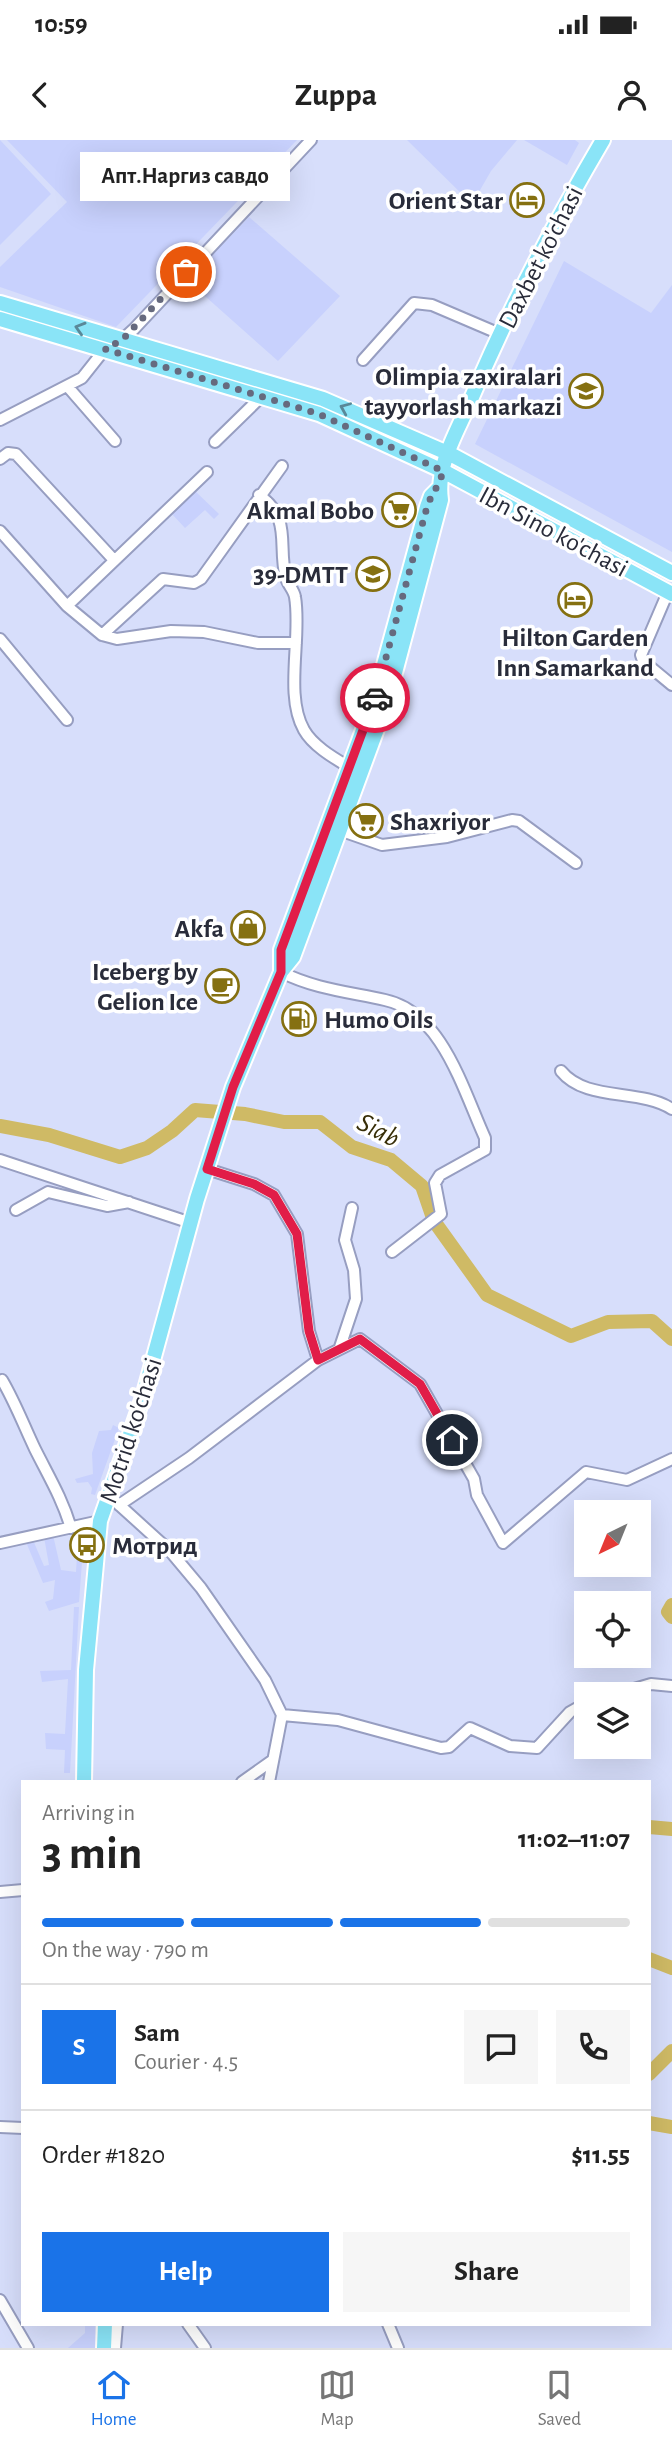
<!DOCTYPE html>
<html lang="en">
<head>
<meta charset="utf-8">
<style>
	body { margin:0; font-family:"Alegreya Sans",sans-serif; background:#f6f6f6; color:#222; height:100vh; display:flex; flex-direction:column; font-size:26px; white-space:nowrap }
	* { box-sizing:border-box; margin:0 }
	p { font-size:23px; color:#767676 }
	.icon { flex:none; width:38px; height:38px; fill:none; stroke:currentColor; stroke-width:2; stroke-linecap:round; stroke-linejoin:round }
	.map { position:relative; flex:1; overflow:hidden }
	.sheet { position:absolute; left:21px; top:1640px; width:630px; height:546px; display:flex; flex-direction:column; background:#fff; border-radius:0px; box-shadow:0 7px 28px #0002 }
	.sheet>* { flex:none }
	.needle { width:46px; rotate:223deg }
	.controls { position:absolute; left:574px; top:1360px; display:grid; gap:14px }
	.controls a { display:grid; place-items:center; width:77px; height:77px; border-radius:0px; background:#fff; box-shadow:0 7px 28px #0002; font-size:35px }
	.pin { position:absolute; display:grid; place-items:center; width:60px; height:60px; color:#fff; margin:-30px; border:4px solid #fff; border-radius:50%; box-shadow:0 2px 7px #0007 }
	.courier { position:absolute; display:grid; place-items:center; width:70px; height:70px; margin:-35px; border:5px solid #e11d48; border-radius:50%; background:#fff; color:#222; box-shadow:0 2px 9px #0007 }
	.bubble { position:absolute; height:49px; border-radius:0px; background:#fff; box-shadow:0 7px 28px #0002; font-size:23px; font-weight:700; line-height:49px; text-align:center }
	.summary em { font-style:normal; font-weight:700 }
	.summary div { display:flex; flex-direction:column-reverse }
	.summary { display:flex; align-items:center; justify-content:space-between; height:119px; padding:0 21px }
	h1 { font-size:46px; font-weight:700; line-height:52px }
	.bar { display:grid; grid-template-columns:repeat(4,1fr); gap:10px 7px; align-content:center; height:84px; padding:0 21px }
	.bar i { height:9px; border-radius:5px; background:#e0e0e0 }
	.bar .current { background:#1a73e8 }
	.bar p { grid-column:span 4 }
	.line { display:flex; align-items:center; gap:18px; padding:0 21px; border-top:2px solid #e0e0e0 }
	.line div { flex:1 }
	.round { display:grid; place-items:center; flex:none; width:74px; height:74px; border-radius:0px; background:#f6f6f6 }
	.button { display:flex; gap:14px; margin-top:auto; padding:14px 21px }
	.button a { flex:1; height:80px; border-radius:0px; background:#1a73e8; color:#fff; font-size:28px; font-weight:700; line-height:80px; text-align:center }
	.button a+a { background:#f6f6f6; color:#222 }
	.status { display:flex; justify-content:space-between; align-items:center; height:49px; padding:0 35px; background:#fff; direction:ltr }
	.status svg { height:19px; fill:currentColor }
	header { display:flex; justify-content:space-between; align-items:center; height:91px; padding:0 21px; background:#fff; font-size:32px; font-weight:700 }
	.tabs { display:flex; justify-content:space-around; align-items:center; height:98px; border-top:2px solid #e0e0e0; background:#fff; font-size:19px; color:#767676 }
	.tabs a { display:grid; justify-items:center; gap:4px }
	.tabs .current { color:#1a73e8 }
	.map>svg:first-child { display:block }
	.built { fill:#c8d1fd }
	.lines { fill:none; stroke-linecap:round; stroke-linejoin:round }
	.river { stroke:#cfba65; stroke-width:14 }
	.minor-casing { stroke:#979ec1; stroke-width:14 }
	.major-casing { stroke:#fff; stroke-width:18 }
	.minor { stroke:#fff; stroke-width:10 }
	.major { stroke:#8ae4f7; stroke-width:14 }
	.oneway { stroke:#5a8898 }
	.done { stroke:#666a7e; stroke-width:7; stroke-dasharray:0 12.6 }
	.route { stroke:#e11d48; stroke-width:9 }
	.labels { text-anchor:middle; stroke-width:7; stroke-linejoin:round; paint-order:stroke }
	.poi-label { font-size:26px; font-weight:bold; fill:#292c3a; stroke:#fff; text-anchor:end }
	.street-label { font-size:26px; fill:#292c3a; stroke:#fff }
	.water-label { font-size:28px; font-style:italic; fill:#372e08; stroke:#fff }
</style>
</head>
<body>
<div class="status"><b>10:59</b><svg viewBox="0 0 49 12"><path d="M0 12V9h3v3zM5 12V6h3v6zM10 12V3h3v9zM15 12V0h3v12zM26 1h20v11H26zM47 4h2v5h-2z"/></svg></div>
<header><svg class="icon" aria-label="back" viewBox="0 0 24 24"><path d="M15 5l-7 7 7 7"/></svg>Zuppa<svg class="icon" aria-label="person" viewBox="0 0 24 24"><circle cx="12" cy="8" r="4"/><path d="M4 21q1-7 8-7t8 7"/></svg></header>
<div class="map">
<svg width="672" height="2208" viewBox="0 0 672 2208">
	<rect width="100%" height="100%" fill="#d7defb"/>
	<path class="built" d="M 0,0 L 51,54 L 0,105 Z
		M 7,0 L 297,0 L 116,187 L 0,147 L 0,127 L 67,62 Z
		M 407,0 L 517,0 L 491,31 L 472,64 Z
		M 524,0 L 575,0 L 579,3 L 567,25 Z
		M 249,77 L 340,156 L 278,221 L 188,141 Z
		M 564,121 L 651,173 L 672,145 L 672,412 L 475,304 Z
		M 194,350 L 219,374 L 214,379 L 205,370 L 185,388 L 171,373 Z
		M 113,1285 L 119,1288 L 95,1355 L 91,1354 L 92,1348 L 88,1342 L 77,1343 L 75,1339 L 93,1334 L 92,1313 L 99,1291 L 111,1290 Z
		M 75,1392 L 84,1395 L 79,1462 L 49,1471 L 45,1462 L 53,1459 L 55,1440 L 43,1443 L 26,1402 L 33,1400 L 44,1426 L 49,1425 L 44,1397 L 53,1395 L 61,1430 L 76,1432 L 78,1399 L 74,1396 Z
		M 74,1467 L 79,1467 L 70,1633 L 64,1633 L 65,1610 L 46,1609 L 45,1593 L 65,1594 L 68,1539 L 42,1542 L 40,1531 L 71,1530 Z
		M 85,2184 L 95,2184 L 96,2208 L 68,2208 L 85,2193 Z"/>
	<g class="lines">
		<path class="river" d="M 0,986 L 49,995 L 120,1017 L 147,1008 L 172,991 L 195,970 L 245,974 L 284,982 L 320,982 L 352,1007 L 391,1020 L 422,1046 L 434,1081 L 487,1155 L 571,1196 L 608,1182 L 652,1181 L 672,1199
			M 672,1465 L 668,1472 L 672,1477
			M 649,1687 L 672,1689
			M 649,1819 L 672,1828
			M 649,1934 L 672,1911
			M 649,1983 L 672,1987"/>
		<g class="minor-casing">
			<path id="minor" d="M 363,220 L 414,163 L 432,165 L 500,194
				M 68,247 L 115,301
				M 0,280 L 82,238 L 105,209 L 122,200 L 134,189 L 311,0
				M 215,302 L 261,257
				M 0,319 L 8,313 L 16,314 L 114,420
				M 259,355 C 293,379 277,406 286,438 C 288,445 294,450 295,457 C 302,497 284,555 304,590 C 313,606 334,618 349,627
				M 0,391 L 67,466 L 207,332
				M 668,452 L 641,515 L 643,521 L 672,545
				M 67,466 L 102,495 L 163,439 L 194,443 L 201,439 L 282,326
				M 102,495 L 117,499 L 171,491 L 204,492 L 258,503 L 296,503
				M 0,499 L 67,580
				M 342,691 L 382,705 L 447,697 L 512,680 L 519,681 L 576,723
				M 281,832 C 315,849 349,852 385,860 C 442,872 463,950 485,998 L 485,1010 L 440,1035 L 435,1043 L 441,1074 L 392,1112
				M 561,931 C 586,962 639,948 672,969
				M 0,1020 L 191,1083
				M 207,1029 L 254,1044 L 274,1055 L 297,1094 L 309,1191 L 318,1220
				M 16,1070 L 48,1052 L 107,1066 L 129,1062
				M 340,1207 L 356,1159 L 354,1130 L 345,1100 L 352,1068
				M 0,1241 L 2,1240 C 15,1262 24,1286 35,1309 C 49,1337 62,1358 71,1388
				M 116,1362 L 170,1411 L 201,1448 L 265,1540 L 282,1575 L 269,1642
				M 119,1365 L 189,1318 L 318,1220 L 360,1199 L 420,1244 L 474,1339 L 477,1355 L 503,1403 L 586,1332 L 627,1340 L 672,1319
				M 0,1403 L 100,1381
				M 617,1554 L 651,1544 L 672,1546
				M 282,1575 L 338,1580 L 441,1608 L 449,1607 L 470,1588 L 510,1606 L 537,1608 L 570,1572 L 586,1563
				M 242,1642 L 273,1620
				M 0,1752 L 23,1750
				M 0,1987 L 23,1988
				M 0,2160 L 28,2208
				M 188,2184 L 205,2208
				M 388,2184 L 398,2208
				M 115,2208 L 117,2184"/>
		</g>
		<g class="major-casing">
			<path id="major" d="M 0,163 L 323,259 L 452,315 L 672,433
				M 0,179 L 319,274 L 443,331 L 672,454
				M 281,832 L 281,810 L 375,558 L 427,367 L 431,356 L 439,348
				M 84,1642 L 86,1530 L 100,1381 L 143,1257 L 197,1059 L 233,947 L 281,832 L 293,817 L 388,559 L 441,360 C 436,326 456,294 469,264 C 507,173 553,85 603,0
				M 104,2208 L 105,2184"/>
		</g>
		<use href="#minor" class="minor"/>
		<use href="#major" class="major"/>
	</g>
	<defs><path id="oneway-chevron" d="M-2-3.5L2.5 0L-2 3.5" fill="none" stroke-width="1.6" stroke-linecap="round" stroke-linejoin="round" transform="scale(1.75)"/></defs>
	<g class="oneway">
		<use href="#oneway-chevron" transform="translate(80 188) rotate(-163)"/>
		<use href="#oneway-chevron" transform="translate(345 268) rotate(-157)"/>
	</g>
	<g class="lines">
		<path class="done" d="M 186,132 L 122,200 L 105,209 L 319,274 L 443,331 C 439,347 432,352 427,367 L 375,558"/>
		<path class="route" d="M 375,558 L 281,810 L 281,832 L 233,947 L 207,1029 L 254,1044 L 274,1055 L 297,1094 L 309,1191 L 318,1220 L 360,1199 L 420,1244 L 452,1300"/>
	</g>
	<defs>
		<g id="hotel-ring" transform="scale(1.75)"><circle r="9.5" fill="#fff" stroke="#857011" stroke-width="1.5"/><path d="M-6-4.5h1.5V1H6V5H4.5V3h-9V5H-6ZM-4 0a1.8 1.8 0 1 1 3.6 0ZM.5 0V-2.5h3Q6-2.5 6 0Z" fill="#857011"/></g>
		<g id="university-ring" transform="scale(1.75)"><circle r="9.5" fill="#fff" stroke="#857011" stroke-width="1.5"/><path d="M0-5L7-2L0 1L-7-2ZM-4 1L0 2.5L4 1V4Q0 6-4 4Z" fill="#857011"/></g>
		<g id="supermarket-ring" transform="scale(1.75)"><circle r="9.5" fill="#fff" stroke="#857011" stroke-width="1.5"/><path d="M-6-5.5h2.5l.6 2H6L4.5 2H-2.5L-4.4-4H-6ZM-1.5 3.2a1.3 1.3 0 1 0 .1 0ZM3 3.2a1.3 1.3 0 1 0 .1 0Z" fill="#857011"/></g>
		<g id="school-ring" transform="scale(1.75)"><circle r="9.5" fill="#fff" stroke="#857011" stroke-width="1.5"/><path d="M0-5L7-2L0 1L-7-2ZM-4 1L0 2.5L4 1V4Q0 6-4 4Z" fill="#857011"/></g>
		<g id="shop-ring" transform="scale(1.75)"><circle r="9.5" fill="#fff" stroke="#857011" stroke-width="1.5"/><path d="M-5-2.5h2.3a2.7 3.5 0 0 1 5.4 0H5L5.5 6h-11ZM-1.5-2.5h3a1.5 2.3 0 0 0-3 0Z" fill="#857011"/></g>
		<g id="cafe-ring" transform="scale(1.75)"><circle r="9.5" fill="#fff" stroke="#857011" stroke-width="1.5"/><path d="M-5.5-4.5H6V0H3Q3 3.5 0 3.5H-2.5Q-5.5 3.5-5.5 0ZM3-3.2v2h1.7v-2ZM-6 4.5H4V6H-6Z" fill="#857011"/></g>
		<g id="fuel-ring" transform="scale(1.75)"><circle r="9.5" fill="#fff" stroke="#857011" stroke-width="1.5"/><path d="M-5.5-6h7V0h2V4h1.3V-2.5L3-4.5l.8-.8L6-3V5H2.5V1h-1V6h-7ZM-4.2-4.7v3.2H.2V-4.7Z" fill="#857011"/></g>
		<g id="bus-ring" transform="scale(1.75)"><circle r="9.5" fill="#fff" stroke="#857011" stroke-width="1.5"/><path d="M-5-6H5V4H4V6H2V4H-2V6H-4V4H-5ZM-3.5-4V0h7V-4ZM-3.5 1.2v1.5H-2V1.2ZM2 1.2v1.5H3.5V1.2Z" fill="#857011"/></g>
	</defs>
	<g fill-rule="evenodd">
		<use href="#hotel-ring" x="527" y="60"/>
		<use href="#university-ring" x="586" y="251"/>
		<use href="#supermarket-ring" x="399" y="370"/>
		<use href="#school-ring" x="373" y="434"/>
		<use href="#hotel-ring" x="575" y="460"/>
		<use href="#supermarket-ring" x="366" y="681"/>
		<use href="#shop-ring" x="248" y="788"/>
		<use href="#cafe-ring" x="222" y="846"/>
		<use href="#fuel-ring" x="299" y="879"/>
		<use href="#bus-ring" x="87" y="1405"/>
	</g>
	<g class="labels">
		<g class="poi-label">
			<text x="503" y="69">Orient Star</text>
			<text x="562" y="245">Olimpia zaxiralari<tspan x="562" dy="30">tayyorlash markazi</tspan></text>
			<text x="374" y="379">Akmal Bobo</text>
			<text x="348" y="443">39-DMTT</text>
			<text x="575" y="506" text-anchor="middle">Hilton Garden<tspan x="575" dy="30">Inn Samarkand</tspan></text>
			<text x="390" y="690" text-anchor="start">Shaxriyor</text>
			<text x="224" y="797">Akfa</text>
			<text x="198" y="840">Iceberg by<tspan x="198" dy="30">Gelion Ice</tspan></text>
			<text x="324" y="888" text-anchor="start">Humo Oils</text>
			<text x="112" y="1414" text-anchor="start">Мотрид</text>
		</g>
		<g class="street-label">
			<text transform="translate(540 117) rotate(-63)" y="9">Daxbet ko'chasi</text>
			<text transform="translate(554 391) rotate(28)" y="9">Ibn Sino ko'chasi</text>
			<text transform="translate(130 1290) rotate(-72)" y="9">Motrid ko'chasi</text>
		</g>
		<g class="water-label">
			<text transform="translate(379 989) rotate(27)" y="10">Siab</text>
		</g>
	</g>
</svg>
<div class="controls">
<a><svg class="needle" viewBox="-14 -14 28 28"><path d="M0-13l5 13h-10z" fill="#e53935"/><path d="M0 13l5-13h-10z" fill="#767676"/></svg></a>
<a><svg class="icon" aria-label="locate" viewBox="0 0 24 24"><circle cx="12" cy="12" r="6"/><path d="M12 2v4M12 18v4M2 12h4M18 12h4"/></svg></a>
<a><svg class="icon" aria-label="layers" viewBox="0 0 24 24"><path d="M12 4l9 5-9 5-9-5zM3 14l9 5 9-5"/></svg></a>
</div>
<div class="pin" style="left:186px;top:132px;background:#ea580c"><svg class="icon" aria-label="bag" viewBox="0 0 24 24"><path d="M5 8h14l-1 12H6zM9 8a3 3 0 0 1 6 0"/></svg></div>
<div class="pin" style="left:452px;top:1300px;background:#1f2937"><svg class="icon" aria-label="home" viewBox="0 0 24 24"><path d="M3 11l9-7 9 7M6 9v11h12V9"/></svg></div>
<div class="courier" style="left:375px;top:558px"><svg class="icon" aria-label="car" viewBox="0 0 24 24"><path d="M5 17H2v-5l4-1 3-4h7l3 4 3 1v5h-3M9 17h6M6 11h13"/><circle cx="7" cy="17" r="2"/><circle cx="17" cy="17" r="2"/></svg></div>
<div class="bubble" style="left:80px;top:12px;width:210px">Апт.Наргиз савдо</div>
<section class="sheet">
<div class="summary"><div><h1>3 min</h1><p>Arriving in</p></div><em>11:02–11:07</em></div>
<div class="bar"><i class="current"></i><i class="current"></i><i class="current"></i><i></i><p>On the way · 790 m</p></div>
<div class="line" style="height:126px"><b class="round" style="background:#1a73e8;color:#fff">S</b><div><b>Sam</b><p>Courier · 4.5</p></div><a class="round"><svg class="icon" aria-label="chat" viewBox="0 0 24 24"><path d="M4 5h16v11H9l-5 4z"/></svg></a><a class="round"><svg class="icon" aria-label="phone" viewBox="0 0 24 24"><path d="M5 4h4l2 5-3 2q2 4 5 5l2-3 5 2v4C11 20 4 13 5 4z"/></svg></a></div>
<div class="line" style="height:91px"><div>Order #1820</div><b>$11.55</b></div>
<div class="button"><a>Help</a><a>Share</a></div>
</section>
</div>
<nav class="tabs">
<a class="current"><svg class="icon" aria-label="home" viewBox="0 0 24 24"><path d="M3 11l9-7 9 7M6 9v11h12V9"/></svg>Home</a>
<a><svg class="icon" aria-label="map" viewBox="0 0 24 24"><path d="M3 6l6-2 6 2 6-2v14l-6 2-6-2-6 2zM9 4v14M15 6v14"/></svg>Map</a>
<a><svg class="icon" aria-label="saved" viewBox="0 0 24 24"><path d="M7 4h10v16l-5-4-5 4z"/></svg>Saved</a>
</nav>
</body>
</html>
